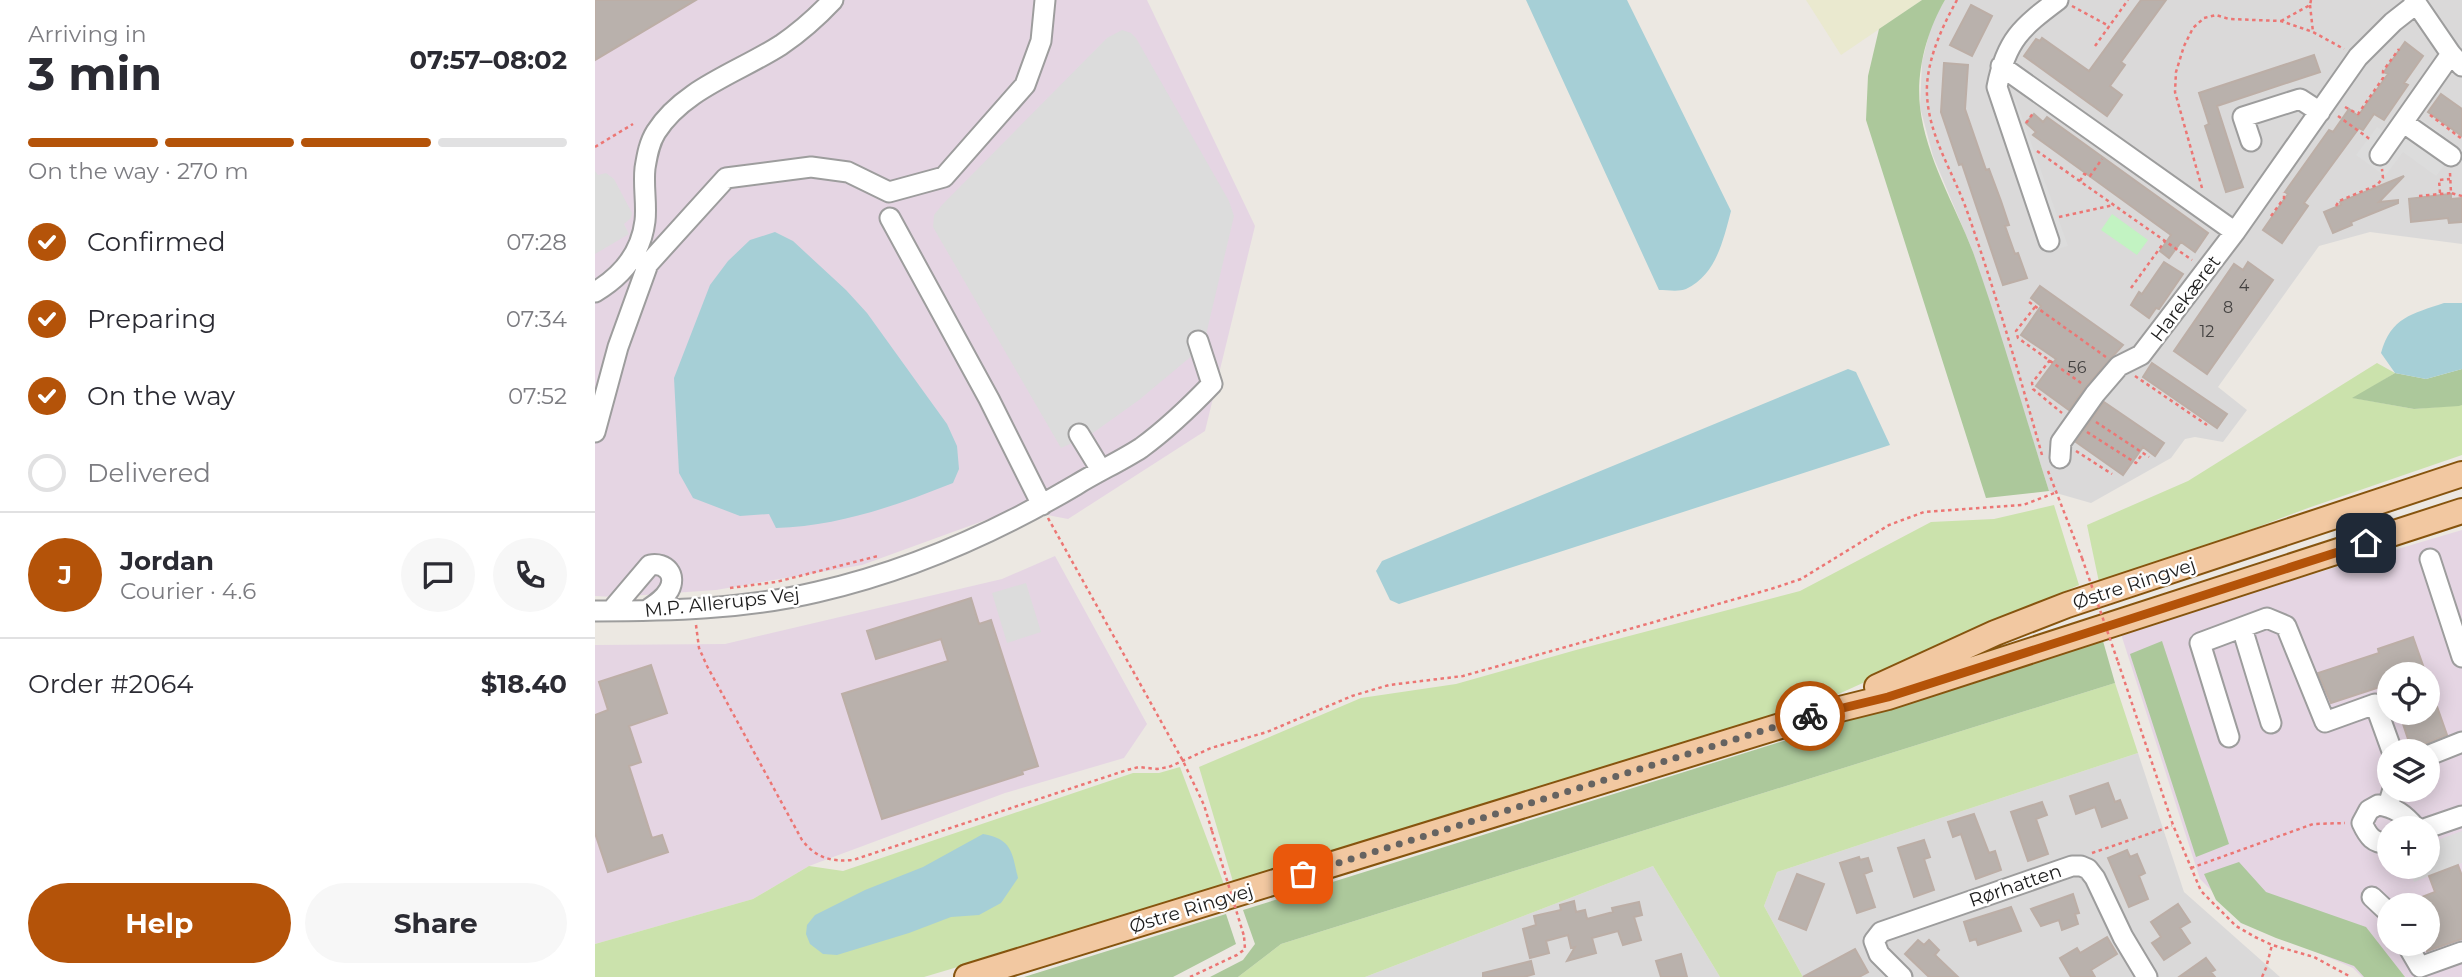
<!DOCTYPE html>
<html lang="en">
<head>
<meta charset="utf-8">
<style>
	body { margin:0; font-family:Montserrat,sans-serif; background:#f7f7f7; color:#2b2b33; height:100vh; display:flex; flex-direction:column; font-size:26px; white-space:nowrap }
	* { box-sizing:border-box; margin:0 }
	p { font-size:23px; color:#7c7c81 }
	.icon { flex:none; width:38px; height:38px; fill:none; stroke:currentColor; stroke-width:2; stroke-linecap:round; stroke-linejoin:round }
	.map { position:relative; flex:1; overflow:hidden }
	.drawer { display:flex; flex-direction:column; background:#fff; width:595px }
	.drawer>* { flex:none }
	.buttons { position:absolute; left:1782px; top:662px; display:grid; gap:14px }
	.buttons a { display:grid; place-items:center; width:63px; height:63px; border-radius:50%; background:#fff; box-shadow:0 4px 18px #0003; font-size:35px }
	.pin { position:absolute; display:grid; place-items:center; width:60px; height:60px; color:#fff; margin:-30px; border-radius:14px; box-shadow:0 4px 10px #0006 }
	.courier { position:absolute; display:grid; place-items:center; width:70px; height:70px; margin:-35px; border:5px solid #b45309; border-radius:50%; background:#fff; color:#222; box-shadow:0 2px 9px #0007 }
	.head em { font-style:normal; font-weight:700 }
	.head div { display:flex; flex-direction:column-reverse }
	.head { display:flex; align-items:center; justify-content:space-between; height:119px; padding:0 28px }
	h1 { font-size:46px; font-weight:700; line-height:52px }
	.bar { display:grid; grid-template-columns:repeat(4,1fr); gap:10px 7px; align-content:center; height:84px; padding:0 28px }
	.bar i { height:9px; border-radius:5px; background:#e1e1e2 }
	.bar .active { background:#b45309 }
	.bar p { grid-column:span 4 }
	.line { display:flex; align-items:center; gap:18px; padding:0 28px; border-top:2px solid #e1e1e2 }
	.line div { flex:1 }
	.round { display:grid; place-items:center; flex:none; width:74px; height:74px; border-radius:37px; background:#f7f7f7 }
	ol { padding:0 28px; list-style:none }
	li { display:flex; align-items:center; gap:21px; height:77px }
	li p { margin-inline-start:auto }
	li .icon { padding:7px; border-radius:50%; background:#b45309; color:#fff; stroke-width:4 }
	li:last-child { color:#7c7c81 }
	li i { width:38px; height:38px; border:4px solid #e1e1e2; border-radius:50% }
	.primary-button { display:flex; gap:14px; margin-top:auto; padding:14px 28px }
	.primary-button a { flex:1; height:80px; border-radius:42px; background:#b45309; color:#fff; font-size:28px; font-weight:700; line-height:80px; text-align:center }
	.primary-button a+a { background:#f7f7f7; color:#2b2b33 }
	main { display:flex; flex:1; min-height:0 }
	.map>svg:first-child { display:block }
	.residential { fill:#dad9d9 }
	.industrial { fill:#e5d5e3; fill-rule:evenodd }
	.farmland { fill:#eae9cf }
	.grass { fill:#cbe2ac }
	.forest { fill:#acc89b }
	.park { fill:#c2f3c2 }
	.parking { fill:#dcdcdc }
	.water { fill:#a6cfd6 }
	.building { fill:#b9b1ac; stroke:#bcaea6; stroke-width:2 }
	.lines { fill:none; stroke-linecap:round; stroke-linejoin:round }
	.minor-casing { stroke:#9d9d9d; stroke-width:23 }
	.major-casing { stroke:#86540e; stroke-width:28 }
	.path { stroke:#ec7674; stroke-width:2.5; stroke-dasharray:3.5 3.5; stroke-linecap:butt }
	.minor { stroke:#fff; stroke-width:19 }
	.major { stroke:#f2c8a1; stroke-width:24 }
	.path-bridge { stroke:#ec7674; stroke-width:2.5; stroke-dasharray:3.5 3.5; stroke-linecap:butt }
	.done { stroke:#656361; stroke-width:7; stroke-dasharray:0 12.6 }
	.route { stroke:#b45309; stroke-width:9 }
	.labels { text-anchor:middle; stroke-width:5; stroke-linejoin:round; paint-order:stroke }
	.number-label { font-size:16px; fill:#434140 }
	.street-label { font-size:19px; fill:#1c1c1c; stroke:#fff }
</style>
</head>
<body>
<main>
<section class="drawer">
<div class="head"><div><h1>3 min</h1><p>Arriving in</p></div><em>07:57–08:02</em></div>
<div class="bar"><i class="active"></i><i class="active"></i><i class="active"></i><i></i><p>On the way · 270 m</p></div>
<ol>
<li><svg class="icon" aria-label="check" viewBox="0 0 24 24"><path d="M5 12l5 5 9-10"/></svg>Confirmed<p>07:28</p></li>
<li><svg class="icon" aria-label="check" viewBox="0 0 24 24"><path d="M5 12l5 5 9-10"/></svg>Preparing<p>07:34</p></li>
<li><svg class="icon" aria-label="check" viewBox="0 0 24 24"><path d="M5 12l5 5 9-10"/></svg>On the way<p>07:52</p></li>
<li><i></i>Delivered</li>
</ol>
<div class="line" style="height:126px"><b class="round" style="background:#b45309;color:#fff">J</b><div><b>Jordan</b><p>Courier · 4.6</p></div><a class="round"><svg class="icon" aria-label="chat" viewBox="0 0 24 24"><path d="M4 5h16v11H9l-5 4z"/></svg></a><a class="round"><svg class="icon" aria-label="phone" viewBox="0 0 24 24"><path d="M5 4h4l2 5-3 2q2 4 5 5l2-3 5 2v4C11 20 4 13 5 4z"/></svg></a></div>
<div class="line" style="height:91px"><div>Order #2064</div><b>$18.40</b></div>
<div class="primary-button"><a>Help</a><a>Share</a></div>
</section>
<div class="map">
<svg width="1867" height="977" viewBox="0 0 1867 977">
	<rect width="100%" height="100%" fill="#ece8e2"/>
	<path class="residential" d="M 1350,0 L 1867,0 L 1867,244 L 1775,232 L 1724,246 L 1623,387 L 1652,410 L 1628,442 L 1600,437 L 1590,439 L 1576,458 L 1496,503 L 1454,491 L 1378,252 L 1338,156 L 1325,107 L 1327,62 L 1337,22 Z
		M 1543,753 L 1589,892 L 1685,977 L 1208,977 L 1169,906 L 1182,872 Z
		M 1058,866 L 1125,977 L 770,977 Z"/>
	<path class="industrial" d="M 0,0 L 552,0 L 660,226 L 610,431 L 473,519 L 421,509 L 267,565 L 121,590 L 20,597 L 0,596 Z
		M 1867,530 L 1867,977 L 1767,977 L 1758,968 L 1645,919 L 1605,879 L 1525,631 ZM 1794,674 L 1832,674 L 1832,712 L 1794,712 ZM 1794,751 L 1832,751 L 1832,789 L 1794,789 ZM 1794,828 L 1832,828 L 1832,866 L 1794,866 ZM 1794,905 L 1832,905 L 1832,943 L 1794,943 Z
		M 460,556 L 552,724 L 529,758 L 410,793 L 214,866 L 158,899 L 0,944 L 0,645 L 130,644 L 407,579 Z"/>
	<path class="farmland" d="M 1211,0 L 1327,0 L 1246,55 Z"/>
	<path class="grass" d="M 1782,363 L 1800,373 L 1759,398 L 1819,409 L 1867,405 L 1867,455 L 1713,508 L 1505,587 L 1492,525 L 1593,481 Z
		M 1459,505 L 1484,585 L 1217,706 L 639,885 L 604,767 L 766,698 L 861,684 L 981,650 L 1205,591 L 1336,522 L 1399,519 Z
		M 1520,683 L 1543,753 L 1182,872 L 1169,906 L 1208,977 L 1125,977 L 1058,866 L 770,977 L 643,977 L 686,944 Z
		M 585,767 L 630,887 L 329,977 L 0,977 L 0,944 L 158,899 L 214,866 L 248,871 L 538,773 L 564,773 Z"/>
	<path class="forest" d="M 1327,0 L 1350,0 C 1332,31 1321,70 1325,107 C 1331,158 1360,205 1378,252 C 1406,331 1429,412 1454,491 L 1391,498 L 1271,120 L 1273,76 L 1284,29 Z
		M 1867,369 L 1867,405 L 1864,406 L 1819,409 L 1757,398 L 1800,373 L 1831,379 Z
		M 1508,641 L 1520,683 L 686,944 L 643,977 L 615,977 L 648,960 L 660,944 L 648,910 Z
		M 1567,641 L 1634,844 L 1601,857 L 1535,654 Z
		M 1644,862 L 1671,892 L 1771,927 L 1810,977 L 1769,977 L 1759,966 L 1681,938 L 1646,923 L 1621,900 L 1609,874 Z
		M 631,914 L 641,944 L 578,977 L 429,977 Z"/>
	<path class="park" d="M 1517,214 L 1553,240 L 1542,255 L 1506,230 Z"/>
	<path class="parking" d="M 527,30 L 536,33 L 541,38 L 634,201 L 639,216 L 610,339 L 599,354 L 544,400 L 495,435 L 466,448 L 338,227 L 339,215 L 347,205 L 512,38 Z
		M 1420,98 L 1473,246 L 1454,251 L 1402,104 Z
		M 1826,119 L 1863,147 L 1841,176 L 1808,152 L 1790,176 L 1761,155 L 1782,127 L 1806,145 Z
		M 0,171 L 3,175 L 11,173 L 19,179 L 37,213 L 36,218 L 29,224 L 34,234 L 0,254 Z
		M 431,583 L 446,632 L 412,643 L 397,593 Z
		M 1867,831 L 1867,863 L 1819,882 L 1813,866 L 1832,866 L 1832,844 Z"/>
	<path class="water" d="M 931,0 L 1032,0 L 1136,211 C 1128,241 1121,275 1091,289 C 1084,292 1072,290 1064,290 Z
		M 180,232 L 198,241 L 251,290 L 272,313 L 326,388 L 352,424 L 362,446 L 364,469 L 358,483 C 300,506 244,526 181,528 L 174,514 L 145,516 L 98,498 L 84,473 L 79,378 L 115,285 L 133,261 L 155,240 Z
		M 1849,303 L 1867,303 L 1867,369 L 1831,379 L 1800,373 L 1786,353 C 1796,317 1817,314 1849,303 Z
		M 1253,369 L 1261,372 L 1295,445 L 804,604 L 795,600 L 781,571 L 787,561 Z
		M 388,834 C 417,839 417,852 423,878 L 406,903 L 384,915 L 356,917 L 314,933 L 242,955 L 228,954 L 215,944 L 211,934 L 212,925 L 220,915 L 270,890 L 328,867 Z"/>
	<path class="building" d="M 0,0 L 101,0 L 0,60 Z
		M 1546,0 L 1571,0 L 1526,62 L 1530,65 L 1515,86 L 1527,95 L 1512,116 L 1429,56 L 1441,39 L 1445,41 L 1447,38 L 1494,71 Z
		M 1376,5 L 1397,16 L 1377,56 L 1355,45 Z
		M 1810,42 L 1828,56 L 1809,83 L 1813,85 L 1789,120 L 1779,114 L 1768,130 L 1764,128 L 1709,203 L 1713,206 L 1687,243 L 1668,230 L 1693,194 L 1690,192 L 1734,130 L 1738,132 L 1754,109 L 1763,116 L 1793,74 L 1789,72 Z
		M 1719,55 L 1725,72 L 1622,106 L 1648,187 L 1631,192 L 1610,126 L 1614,124 L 1604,93 Z
		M 1349,63 L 1373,65 L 1370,109 L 1391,170 L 1394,169 L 1406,201 L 1414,225 L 1410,226 L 1420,254 L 1423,253 L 1432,278 L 1408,285 L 1367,164 L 1364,165 L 1346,112 Z
		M 1846,94 L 1867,109 L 1867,136 L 1833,112 Z
		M 1439,114 L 1448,122 L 1452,117 L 1613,233 L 1600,252 L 1586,242 L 1574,258 L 1565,251 L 1576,235 L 1438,135 L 1441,132 L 1431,123 Z
		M 1809,176 L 1784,202 L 1803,200 L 1803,203 L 1756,222 L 1757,225 L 1738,233 L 1729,212 L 1746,205 L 1745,202 Z
		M 1856,194 L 1856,199 L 1867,198 L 1867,222 L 1854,223 L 1853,218 L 1816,222 L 1814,199 Z
		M 1569,262 L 1588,274 L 1564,309 L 1561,308 L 1554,318 L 1536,305 L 1544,292 L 1547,294 Z
		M 1653,262 L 1678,280 L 1612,374 L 1579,351 L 1639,264 L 1648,270 Z
		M 1445,286 L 1528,345 L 1491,386 L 1474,410 L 1441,386 L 1461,359 L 1426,335 L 1446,306 L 1436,298 Z
		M 1557,363 L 1632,414 L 1622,428 L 1548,377 Z
		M 1509,402 L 1569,443 L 1560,456 L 1548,447 L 1528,475 L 1481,442 Z
		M 376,598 L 384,624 L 396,620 L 443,766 L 427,771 L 428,774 L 287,819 L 247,694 L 353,661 L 346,639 L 281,659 L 272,631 Z
		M 1818,637 L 1831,674 L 1794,674 L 1794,684 L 1736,703 L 1723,673 L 1784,653 L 1783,649 Z
		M 56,665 L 72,713 L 34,726 L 46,762 L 34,766 L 57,838 L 67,835 L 73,852 L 13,872 L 0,833 L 0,715 L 13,710 L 4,682 Z
		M 1832,684 L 1834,684 L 1852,735 L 1827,745 L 1821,751 L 1817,751 L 1804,712 L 1832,712 Z
		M 1513,783 L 1520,802 L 1525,800 L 1532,818 L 1507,827 L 1500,807 L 1481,814 L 1475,796 Z
		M 1447,802 L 1452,815 L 1441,819 L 1453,854 L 1433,861 L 1416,812 Z
		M 1379,814 L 1394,853 L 1400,851 L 1406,870 L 1381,879 L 1366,834 L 1358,837 L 1353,822 Z
		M 1329,840 L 1335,857 L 1329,859 L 1339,890 L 1319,897 L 1303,848 Z
		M 1532,850 L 1535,857 L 1542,854 L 1550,873 L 1544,876 L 1553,899 L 1534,907 L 1513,858 Z
		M 1264,857 L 1265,860 L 1273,858 L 1277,871 L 1269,874 L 1280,907 L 1262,913 L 1245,863 Z
		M 1863,865 L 1867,876 L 1867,939 L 1832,951 L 1832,905 L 1809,904 L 1840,892 L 1834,876 Z
		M 1202,874 L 1229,884 L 1211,930 L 1184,919 Z
		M 1478,894 L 1484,913 L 1480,914 L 1483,924 L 1467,930 L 1464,920 L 1446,926 L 1436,909 Z
		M 979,901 L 981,912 L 990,910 L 992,919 L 1018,912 L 1017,908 L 1044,902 L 1047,915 L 1039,917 L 1046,940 L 1028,945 L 1023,931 L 997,938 L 1001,953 L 972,961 L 980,947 L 976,948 L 973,935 L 951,941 L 954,953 L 935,958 L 928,929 L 941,925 L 939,916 L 966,910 L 965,905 Z
		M 1583,904 L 1595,922 L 1585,928 L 1595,943 L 1569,960 L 1557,943 L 1566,937 L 1556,922 Z
		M 1416,907 L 1426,931 L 1383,945 L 1381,939 L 1375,941 L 1369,922 Z
		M 1512,937 L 1522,954 L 1496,970 L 1500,977 L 1476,977 L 1465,958 L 1482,948 L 1485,953 Z
		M 1323,940 L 1329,945 L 1334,940 L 1344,950 L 1340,955 L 1363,977 L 1334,977 L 1310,954 Z
		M 1260,949 L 1273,972 L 1264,977 L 1208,977 Z
		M 1086,954 L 1092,977 L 1066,977 L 1061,961 Z
		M 1611,958 L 1620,970 L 1616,972 L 1620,977 L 1584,977 Z
		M 936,961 L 939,974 L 929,977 L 888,977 L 888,973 Z"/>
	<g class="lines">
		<g class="minor-casing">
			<path id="minor" d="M 1819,0 L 1856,54 L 1867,66
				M 1406,66 L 1640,232
				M 1809,123 L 1856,156
				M 1656,141 L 1648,117 L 1705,99 L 1725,112
				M 1785,155 L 1856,54
				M 295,218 L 394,399 L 447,505
				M 1454,241 L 1402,87 C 1411,40 1427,27 1463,0
				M 0,292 C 27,276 46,254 50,221 C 52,204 48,186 50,168 C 52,156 54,143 61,132 C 88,89 144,72 186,45 C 205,32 222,17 238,0
				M 0,432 L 23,347 L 53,264 L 131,178 L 216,167 L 253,172 L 294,192 L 349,177 L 430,85 L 446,41 L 450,0
				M 484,434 L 506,470
				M 1465,458 L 1466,442 L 1500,394 L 1524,366 L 1546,355 L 1640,232 L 1763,57 L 1798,22 L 1821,4
				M 1835,559 L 1867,657
				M 0,611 C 74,611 150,609 222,592 C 314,571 400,533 481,485 C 502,472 526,461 546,448 C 572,429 595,407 617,384 L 603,341
				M 16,611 L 55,565 C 71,562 82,575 74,590 C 69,599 61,604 52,610
				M 1647,628 L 1676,723
				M 1634,737 L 1605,643 L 1672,618 L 1691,626 L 1730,722 L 1780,704 L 1797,751
				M 1832,756 L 1867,742
				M 1793,806 L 1798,789
				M 1832,828 L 1867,816
				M 1794,843 C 1778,844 1773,836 1767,823 L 1774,810 L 1783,805 C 1800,807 1810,815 1821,828
				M 1777,897 L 1794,913
				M 1811,943 L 1825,967 L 1867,952
				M 1307,977 L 1284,954 L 1279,941 L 1286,932 L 1477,866 L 1486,866 L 1493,869 L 1500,878 L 1528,937 L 1552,977"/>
		</g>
		<g class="major-casing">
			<path id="major" d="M 1282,687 L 1400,633 L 1472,605 L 1867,474
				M 372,977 L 1221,715 L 1293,697 L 1867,511"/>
		</g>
		<path class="path" d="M 1362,0 C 1348,25 1334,55 1332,85 C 1330,131 1357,169 1372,211 C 1400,291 1424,373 1447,455
			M 1715,5 L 1718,32
			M 1477,6 L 1514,26
			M 1686,21 L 1715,5 L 1716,0
			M 1500,46 L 1533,0
			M 1750,107 L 1763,114 L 1788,78 L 1788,71 L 1804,49
			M 1835,115 L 1867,139
			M 1743,116 L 1776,140
			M 1431,123 L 1439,112
			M 0,147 L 38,124
			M 1442,151 L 1597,260
			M 1855,173 L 1856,193 L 1867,196
			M 1485,181 L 1489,174 L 1495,176 L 1507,159
			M 1607,188 L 1580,92 L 1581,72 L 1589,46 L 1598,28 L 1609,18 L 1621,15 L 1634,19 L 1686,21 L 1718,32 L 1749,49
			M 1845,193 L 1844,180 L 1855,179
			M 1824,196 L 1856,193
			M 1741,206 L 1744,201 L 1782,185 L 1788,178 L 1787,169
			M 1676,216 L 1689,198 L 1689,192
			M 1464,217 L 1519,205
			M 1536,288 L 1570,241
			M 1434,302 L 1511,357
			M 1440,307 L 1421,331 L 1423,338 L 1486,383
			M 1455,360 L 1437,383 L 1438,389 L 1467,413
			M 1540,376 L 1612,425
			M 1501,422 L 1554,457
			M 1492,432 L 1541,463 L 1548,453
			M 1481,451 L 1517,474
			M 1453,471 L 1487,558
			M 453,518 L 588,761 L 609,805 L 617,831
			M 135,588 L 181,582 L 283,556
			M 101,625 L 104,648 L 112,666 L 207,840 C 221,858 236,862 258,860 L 532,770 L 544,767 L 562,769 L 574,767 L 616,748 L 672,732 L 757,696 L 794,685 L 868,676 L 1176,589 L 1206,579 L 1294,525 L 1329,512 L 1428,505 L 1462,492
			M 1523,662 L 1578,825 L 1606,891 L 1641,926 L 1660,937 L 1677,945 L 1719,957 L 1756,977
			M 1497,853 L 1577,826
			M 1596,868 L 1718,824 L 1750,823
			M 595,977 L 642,955 L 650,949 L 649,936
			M 1667,977 L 1671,968 L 1677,945"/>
		<use href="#minor" class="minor"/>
		<use href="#major" class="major"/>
		<path class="path-bridge" d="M 1487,558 L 1523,662
			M 617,831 L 649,936"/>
	</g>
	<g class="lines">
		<path class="done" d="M 708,874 L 1215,716"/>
		<path class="route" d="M 1215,716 L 1293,697 L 1771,543"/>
	</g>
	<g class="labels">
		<g class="number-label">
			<text x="1649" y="291">4</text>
			<text x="1633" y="313">8</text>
			<text x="1612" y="337">12</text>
			<text x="1482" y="373">56</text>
		</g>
		<g class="street-label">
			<text transform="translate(1590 298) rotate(-53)" y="7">Harekæret</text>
			<text transform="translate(1539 583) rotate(-18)" y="7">Østre Ringvej</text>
			<text transform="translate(127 602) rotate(-6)" y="7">M.P. Allerups Vej</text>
			<text transform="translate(1420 885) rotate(-19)" y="7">Rørhatten</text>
			<text transform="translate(596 908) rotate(-17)" y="7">Østre Ringvej</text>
		</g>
	</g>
</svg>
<div class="buttons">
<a><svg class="icon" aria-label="locate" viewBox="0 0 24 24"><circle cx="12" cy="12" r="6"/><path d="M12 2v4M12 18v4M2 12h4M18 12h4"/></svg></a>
<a><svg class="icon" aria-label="layers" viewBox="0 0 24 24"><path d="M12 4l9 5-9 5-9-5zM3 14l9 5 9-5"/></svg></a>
<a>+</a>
<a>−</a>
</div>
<div class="pin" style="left:708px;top:874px;background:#ea580c"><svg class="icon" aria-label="bag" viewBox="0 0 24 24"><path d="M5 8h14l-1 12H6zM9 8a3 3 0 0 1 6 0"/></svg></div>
<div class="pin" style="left:1771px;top:543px;background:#1f2937"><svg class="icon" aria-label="home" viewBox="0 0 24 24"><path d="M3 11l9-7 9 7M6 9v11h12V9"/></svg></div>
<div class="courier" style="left:1215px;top:716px"><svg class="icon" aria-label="bike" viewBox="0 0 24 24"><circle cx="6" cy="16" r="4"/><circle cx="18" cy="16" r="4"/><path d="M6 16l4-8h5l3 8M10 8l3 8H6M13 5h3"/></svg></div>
</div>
</main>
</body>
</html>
